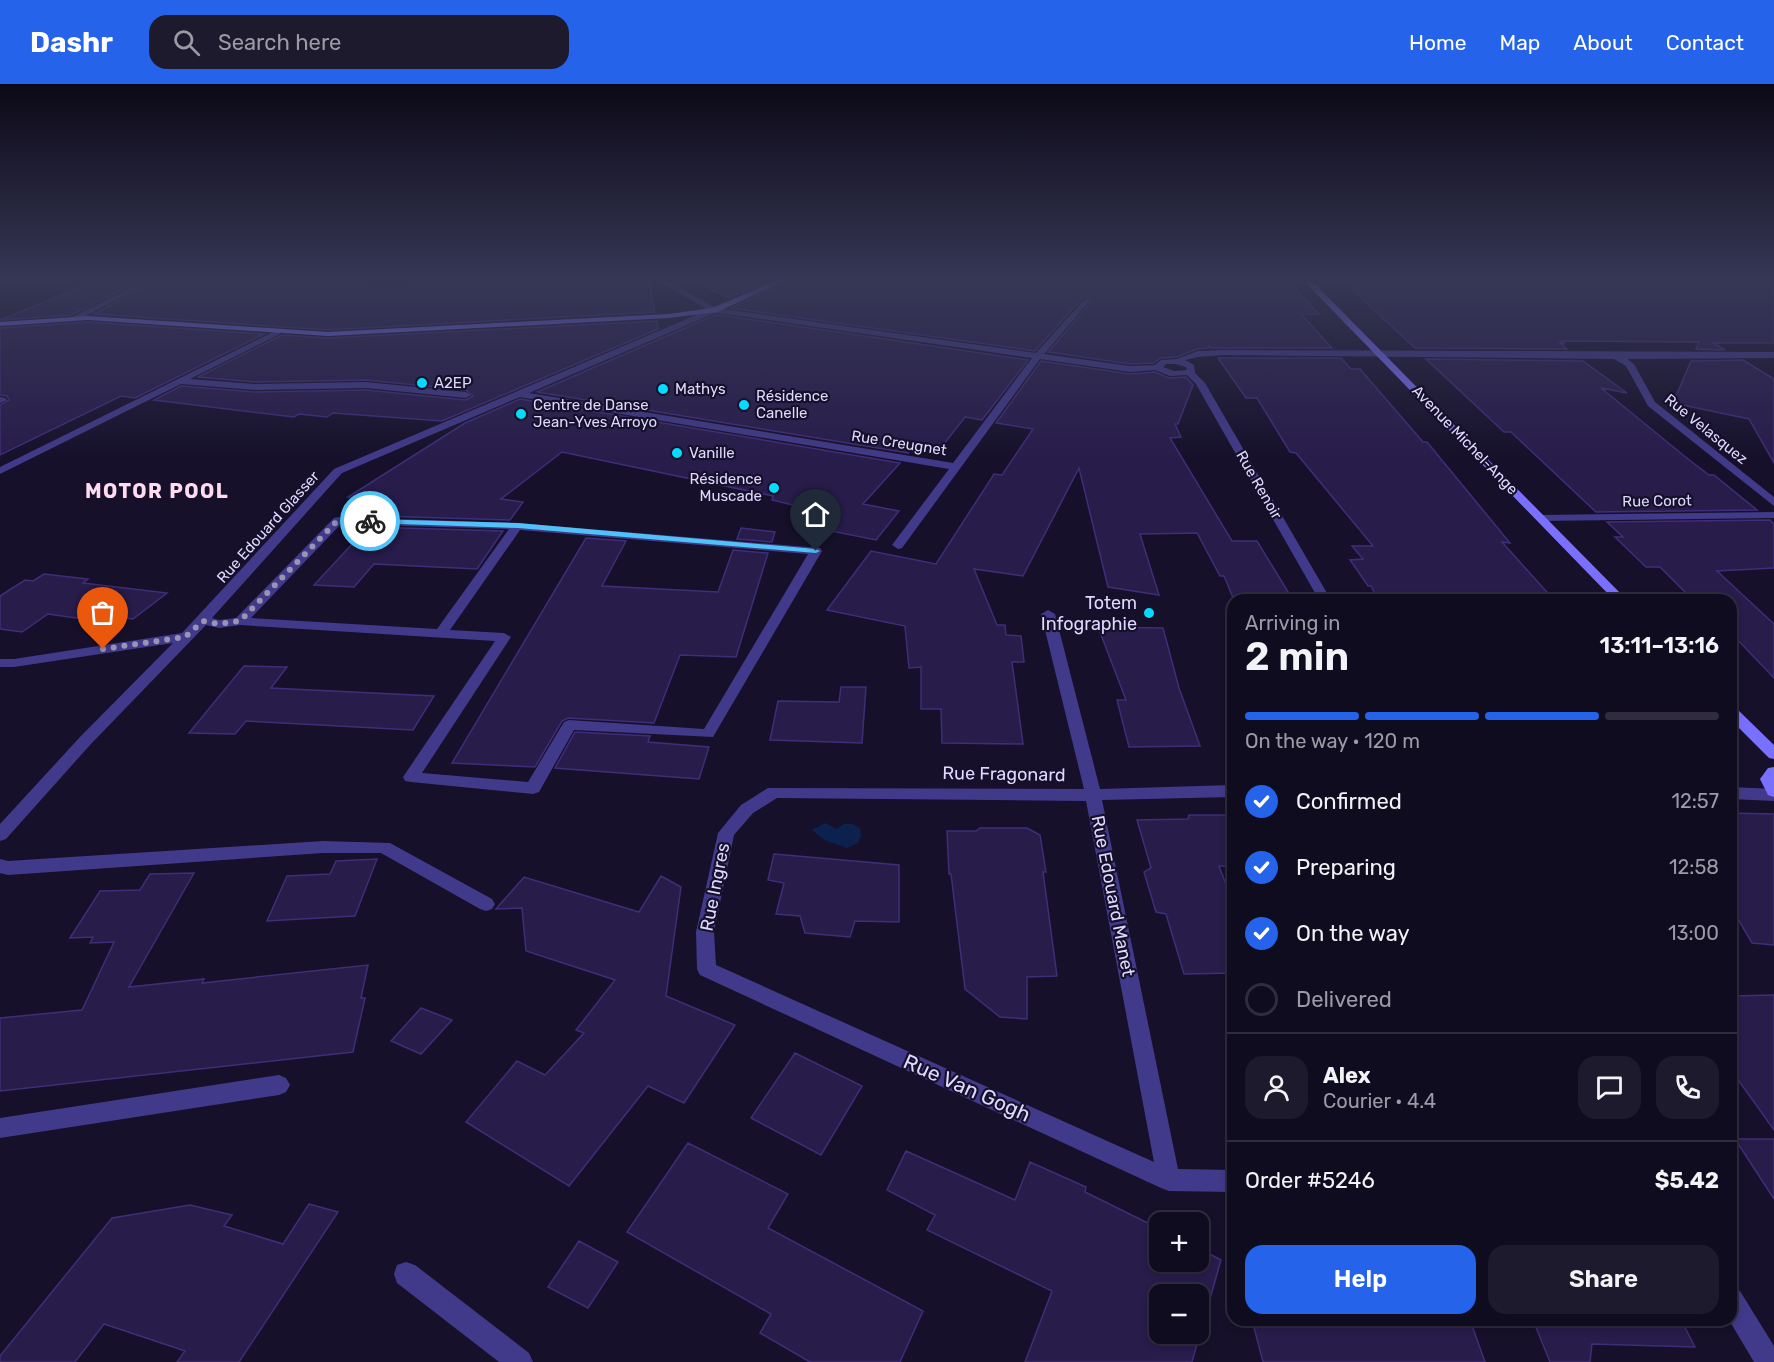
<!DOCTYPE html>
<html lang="en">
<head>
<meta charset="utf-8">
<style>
	body { margin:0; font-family:Rubik,sans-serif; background:#1e1a2d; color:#f1f3f6; height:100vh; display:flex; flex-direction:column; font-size:22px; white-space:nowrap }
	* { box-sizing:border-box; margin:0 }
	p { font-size:20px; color:#9c9ba5 }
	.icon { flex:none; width:33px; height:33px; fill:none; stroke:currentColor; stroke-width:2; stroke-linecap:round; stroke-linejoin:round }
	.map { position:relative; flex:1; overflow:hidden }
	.panel { position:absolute; left:1227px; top:510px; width:510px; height:732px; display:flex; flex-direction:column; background:#100c20; border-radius:18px; box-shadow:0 3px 9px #0003,0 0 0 2px #302c3e }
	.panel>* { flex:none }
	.fabs { position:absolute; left:1149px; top:1128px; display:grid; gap:12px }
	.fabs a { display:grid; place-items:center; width:60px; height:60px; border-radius:12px; background:#100c20; box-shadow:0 3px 9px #0003,0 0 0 2px #302c3e; font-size:30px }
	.pin { position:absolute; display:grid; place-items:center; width:51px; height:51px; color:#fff; margin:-62px -26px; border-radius:50% 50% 50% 0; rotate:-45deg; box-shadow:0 0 6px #0007 }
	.pin .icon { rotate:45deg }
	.courier { position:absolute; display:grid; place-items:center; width:60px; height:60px; margin:-30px; border:4px solid #4fc3f7; border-radius:50%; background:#fff; color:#222; box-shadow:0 2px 8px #0007 }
	.head em { font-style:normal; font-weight:600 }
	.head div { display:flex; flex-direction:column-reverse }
	.head { display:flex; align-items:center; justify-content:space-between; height:102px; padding:0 18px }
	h1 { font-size:39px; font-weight:600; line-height:45px }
	.bar { display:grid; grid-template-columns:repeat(4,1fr); gap:9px 6px; align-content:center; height:72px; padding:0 18px }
	.bar i { height:8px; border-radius:4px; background:#302c3e }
	.bar .current { background:#2563eb }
	.bar p { grid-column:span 4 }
	.line { display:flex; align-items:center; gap:15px; padding:0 18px; border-top:2px solid #302c3e }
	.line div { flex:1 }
	.round { display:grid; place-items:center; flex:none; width:63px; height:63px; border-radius:18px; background:#1e1a2d }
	ol { padding:0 18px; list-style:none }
	li { display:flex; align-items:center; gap:18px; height:66px }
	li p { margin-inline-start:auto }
	li .icon { padding:6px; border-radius:50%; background:#2563eb; color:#fff; stroke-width:4 }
	li:last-child { color:#9c9ba5 }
	li i { width:33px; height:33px; border:3px solid #302c3e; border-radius:50% }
	.button { display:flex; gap:12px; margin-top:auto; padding:12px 18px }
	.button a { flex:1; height:69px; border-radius:18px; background:#2563eb; color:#fff; font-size:24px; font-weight:600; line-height:69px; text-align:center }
	.button a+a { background:#1e1a2d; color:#f1f3f6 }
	header { display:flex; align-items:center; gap:36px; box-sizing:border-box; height:84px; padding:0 30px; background:#2563eb; color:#fff }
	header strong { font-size:28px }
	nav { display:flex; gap:33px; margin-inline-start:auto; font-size:21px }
	.search { width:420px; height:54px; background:#1e1a2d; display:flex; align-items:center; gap:15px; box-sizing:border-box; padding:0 21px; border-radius:18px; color:#9c9ba5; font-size:22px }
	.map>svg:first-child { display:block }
	.water { fill:#0c214d }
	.building { fill:#281c4b; stroke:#402d78; stroke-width:1.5; fill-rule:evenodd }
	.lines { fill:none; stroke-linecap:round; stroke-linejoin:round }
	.minor { fill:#413a8a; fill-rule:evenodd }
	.secondary { fill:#7a70ff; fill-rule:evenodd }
	.route { fill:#4fc3f7 }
	.done { stroke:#9993b4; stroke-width:6; stroke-dasharray:0 10.8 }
	.poi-dot { fill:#05daff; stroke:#16102a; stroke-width:2 }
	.labels { text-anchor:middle; stroke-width:4.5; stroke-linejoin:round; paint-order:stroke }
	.far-poi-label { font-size:15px; fill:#dfd9ff; stroke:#16102a; text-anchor:start }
	.far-street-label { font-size:15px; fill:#dfd9ff; stroke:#16102a }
	.poi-label { font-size:18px; fill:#dfd9ff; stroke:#16102a; text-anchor:end }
	.street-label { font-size:18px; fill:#dfd9ff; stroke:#16102a }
	.far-district-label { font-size:20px; font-weight:bold; letter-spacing:1.5px; fill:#ffdbf0; stroke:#16102a }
	.near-street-label { font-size:21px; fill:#dfd9ff; stroke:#16102a }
</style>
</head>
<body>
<header>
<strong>Dashr</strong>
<div class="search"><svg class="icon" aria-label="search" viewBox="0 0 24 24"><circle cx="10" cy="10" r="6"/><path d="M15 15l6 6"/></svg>Search here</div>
<nav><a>Home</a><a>Map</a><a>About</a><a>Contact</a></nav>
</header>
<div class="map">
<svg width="1774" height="1278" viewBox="0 0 1774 1278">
	<rect width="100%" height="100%" fill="#16102a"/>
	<path class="water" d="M 825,739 L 837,745 C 845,738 850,738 860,744 L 861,752 L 858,759 L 847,764 L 824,756 L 812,746 Z"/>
	<path class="building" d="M 95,197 L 140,197 L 71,231 L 0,236 Z
		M 156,197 L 364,197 L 364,202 L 406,204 L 440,197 L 649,197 L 655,228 L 328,246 L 94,230 Z
		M 693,197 L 770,197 L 729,214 Z
		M 787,197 L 1289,197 L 1319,230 L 1301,230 L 1332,264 L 1211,264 L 1209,262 L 1208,264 L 1197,265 L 1177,273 L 1161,274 L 1154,279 L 1130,280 L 1048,268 L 1090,220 L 1088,213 L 1083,213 L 1035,267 L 731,224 Z
		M 1343,197 L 1774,197 L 1774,259 L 1713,259 L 1725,266 L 1696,265 L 1699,258 L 1561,257 L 1565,260 L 1560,259 L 1567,265 L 1415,264 Z
		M 715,231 L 727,232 L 1028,276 L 982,336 L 965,333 L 937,369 L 912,365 L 908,369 L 537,308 Z
		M 657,237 L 658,245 L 442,337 L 333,329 L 327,333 L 299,330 L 294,333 L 154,316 L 181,302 L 255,308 L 366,306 L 466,316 L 473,312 L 466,306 L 366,296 L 255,298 L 198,293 L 282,251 L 328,254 Z
		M 88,238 L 264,250 L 135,314 L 121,312 L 0,371 L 0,321 L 9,316 L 7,312 L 0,311 L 0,244 Z
		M 1218,274 L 1341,274 L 1351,285 L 1360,285 L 1423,358 L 1427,358 L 1510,459 L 1502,458 L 1554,516 L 1378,516 L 1371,502 L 1368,502 L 1350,476 L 1363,475 L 1352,462 L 1373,462 L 1296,369 L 1290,368 L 1257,314 L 1246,314 Z
		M 1426,275 L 1583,277 L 1627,309 L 1601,304 L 1688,375 L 1709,391 L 1714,391 L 1757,426 L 1596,428 L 1511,348 L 1504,348 Z
		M 1743,276 L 1774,295 L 1774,379 L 1749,335 L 1673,319 L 1691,277 Z
		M 1041,277 L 1130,290 L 1155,288 L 1169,294 L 1186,293 L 1193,301 L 1178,340 L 1175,340 L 1181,353 L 1170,354 L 1232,457 L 1257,457 L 1293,516 L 1234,516 L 1224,492 L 1220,492 L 1197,449 L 1140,450 L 1159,511 L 1108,503 L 1079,384 L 1023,492 L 974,485 L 997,541 L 1005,541 L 1006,551 L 1021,552 L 1024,578 L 1012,578 L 1023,660 L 942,659 L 941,625 L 921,625 L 921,583 L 909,584 L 905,542 L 827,526 L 871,467 L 936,480 L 994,390 L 1002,391 L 1033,345 L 996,339 Z
		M 520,315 L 900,379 L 863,420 L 899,427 L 876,456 L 811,443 L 814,426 L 772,416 L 773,412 L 562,368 L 501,415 L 523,418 L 510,436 L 378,432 L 391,418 L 348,413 L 465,339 Z
		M 1770,436 L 1774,440 L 1774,484 L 1717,487 L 1774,540 L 1774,594 L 1731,549 L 1731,516 L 1693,516 L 1660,483 L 1646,483 L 1615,453 L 1623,453 L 1607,438 Z
		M 368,443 L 503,447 L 477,485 L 374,480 L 354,503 L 314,501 Z
		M 741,444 L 775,448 L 772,458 L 737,455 Z
		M 586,454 L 626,457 L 602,502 L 718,508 L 733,466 L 768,469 L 736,573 L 680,571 L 654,639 L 568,634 L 562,637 L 535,683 L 452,679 Z
		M 44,490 L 88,495 L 83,499 L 167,509 L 133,535 L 90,530 L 83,535 L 48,530 L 22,548 L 0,545 L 0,512 L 25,496 L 33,497 Z
		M 1098,543 L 1163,544 L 1179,604 L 1200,662 L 1129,663 L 1117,616 L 1126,616 Z
		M 244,582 L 287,583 L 271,604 L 434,612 L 413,646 L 246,637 L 235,650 L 189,649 Z
		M 841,603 L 866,603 L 862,659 L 770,656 L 778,617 L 839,618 Z
		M 575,648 L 650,652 L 648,658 L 709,663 L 699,695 L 555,684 Z
		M 1731,729 L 1774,730 L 1774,861 L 1752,859 L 1731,823 Z
		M 1189,731 L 1233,731 L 1233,782 L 1219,782 L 1233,819 L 1233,889 L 1184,890 L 1166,830 L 1156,828 L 1144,788 L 1151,784 L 1137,736 L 1188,735 Z
		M 980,744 L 1027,744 L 1040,751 L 1046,788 L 1043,788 L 1057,892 L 1027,893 L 1027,935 L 1000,933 L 965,905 L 951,790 L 949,790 L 947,747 L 976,747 Z
		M 774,770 L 899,781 L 899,838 L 855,837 L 850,853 L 805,849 L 800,832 L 776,830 L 784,799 L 768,796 Z
		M 377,775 L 355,832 L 267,837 L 287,792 L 330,790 L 336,777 Z
		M 194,789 L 129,903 L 204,895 L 202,899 L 368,881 L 361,914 L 365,914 L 353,968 L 0,1007 L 0,934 L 82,926 L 114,858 L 90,859 L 93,853 L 70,854 L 100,807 L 140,806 L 150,790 Z
		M 661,792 L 681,803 L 666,912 L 735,941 L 684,1019 L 648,1002 L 569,1102 L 466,1038 L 517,977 L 545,991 L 584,949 L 576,946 L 615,896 L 526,867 L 522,824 L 496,825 L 524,793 L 639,828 Z
		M 1774,911 L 1774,1046 L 1731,986 L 1731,912 Z
		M 421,924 L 452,936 L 421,970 L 391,957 Z
		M 795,969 L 862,1002 L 821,1071 L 751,1034 Z
		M 1735,1055 L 1774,1055 L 1774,1115 Z
		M 688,1059 L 788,1110 L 768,1144 L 923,1227 L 900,1278 L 810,1278 L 760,1249 L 771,1230 L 627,1148 Z
		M 906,1067 L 1015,1116 L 1030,1078 L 1086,1103 L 1085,1108 L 1160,1145 L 1160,1178 L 1198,1178 L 1198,1164 L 1221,1176 L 1192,1278 L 1025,1278 L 1052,1207 L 927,1146 L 935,1131 L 887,1106 ZM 1160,1210 L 1198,1210 L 1198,1250 L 1160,1250 Z
		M 309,1120 L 338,1128 L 239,1278 L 177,1278 L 185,1267 L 104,1240 L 75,1278 L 0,1278 L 0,1272 L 112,1134 L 190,1121 L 232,1131 L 224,1142 L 283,1160 Z
		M 579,1157 L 618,1178 L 588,1224 L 548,1203 Z
		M 1252,1236 L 1470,1236 L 1485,1278 L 1263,1278 Z
		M 1533,1236 L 1681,1236 L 1695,1263 L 1592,1260 L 1590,1278 L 1550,1278 Z"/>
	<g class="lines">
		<path class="minor" d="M 145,197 L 154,197 L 75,237 L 68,235 Z
			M 412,197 L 429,197 L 406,202 L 402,200 Z
			M 659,197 L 668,197 L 716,224 L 1036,269 L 1085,215 L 1088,215 L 1088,219 L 1044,270 L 1130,282 L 1155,281 L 1161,276 L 1177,275 L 1198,267 L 1223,266 L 1774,268 L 1774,274 L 1627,275 L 1634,280 L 1655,318 L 1774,413 L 1774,422 L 1648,322 L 1626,282 L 1614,275 L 1223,271 L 1198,273 L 1185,276 L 1194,281 L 1195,289 L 1205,299 L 1331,516 L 1319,516 L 1196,300 L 1187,291 L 1170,292 L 1155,286 L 1130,288 L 1040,275 L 902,464 L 898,465 L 892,461 L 949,385 L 520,313 L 342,389 L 212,534 L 219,536 L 236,534 L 334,434 L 338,433 L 517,439 L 820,464 L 822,467 L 713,653 L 574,646 L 539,708 L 533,710 L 411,698 L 405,697 L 403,693 L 495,557 L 240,541 L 219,544 L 206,541 L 90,661 L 6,755 L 0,757 L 0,740 L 80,653 L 173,559 L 14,583 L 0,583 L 0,575 L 14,575 L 182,549 L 334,385 L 708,226 ZM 715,229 L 727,230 L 1032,274 L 953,379 L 529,309 ZM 1166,280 L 1176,280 L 1186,283 L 1187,286 L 1174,287 L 1163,283 ZM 341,440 L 509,445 L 437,545 L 251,534 ZM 520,446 L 808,470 L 704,645 L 569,636 L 564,638 L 528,698 L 422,689 L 511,553 L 504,549 L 450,546 Z
			M 277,246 L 280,246 L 280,250 L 190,295 L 255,300 L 366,298 L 466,308 L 471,311 L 466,314 L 366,304 L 255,306 L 181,300 L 0,390 L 0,383 Z
			M 0,313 L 5,314 L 7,316 L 0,319 Z
			M 1774,428 L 1774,434 L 1540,437 L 1534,434 L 1540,431 Z
			M 1048,526 L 1055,530 L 1100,705 L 1233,701 L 1233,713 L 1102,716 L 1178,1085 L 1233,1086 L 1233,1108 L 1169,1107 L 1161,1104 L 700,891 L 697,885 L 696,848 L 718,749 L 741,721 L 768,704 L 1084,705 L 1041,530 ZM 777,714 L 1086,717 L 1154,1078 L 716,881 L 714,848 L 734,751 L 753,729 Z
			M 1731,703 L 1774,705 L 1774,717 L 1731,715 Z
			M 323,757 L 390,759 L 492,815 L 495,820 L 492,825 L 486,827 L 480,825 L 381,769 L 323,769 L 8,791 L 0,789 L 0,775 L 8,777 Z
			M 279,991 L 286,994 L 290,1001 L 286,1008 L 279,1011 L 0,1054 L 0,1034 Z
			M 406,1178 L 415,1181 L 529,1269 L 533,1278 L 499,1278 L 397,1199 L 394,1190 L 397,1181 Z
			M 1731,1204 L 1740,1207 L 1774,1262 L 1774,1278 L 1754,1278 L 1729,1236 L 1731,1236 Z"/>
		<path class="secondary" d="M 775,197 L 785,197 L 717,228 L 668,234 L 328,252 L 88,236 L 0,242 L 0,238 L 88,232 L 328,248 L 668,230 L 712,224 Z
			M 1304,197 L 1312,197 L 1627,516 L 1614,516 Z
			M 1731,622 L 1736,624 L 1774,661 L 1774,675 L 1769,674 L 1731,636 Z
			M 1774,683 L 1774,713 L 1768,711 L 1760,695 L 1768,684 Z"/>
	</g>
	<linearGradient id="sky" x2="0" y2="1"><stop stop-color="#0c0917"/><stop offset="0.52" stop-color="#363755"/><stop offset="1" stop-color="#363755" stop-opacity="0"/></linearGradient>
	<rect width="1774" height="376" fill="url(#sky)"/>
	<path class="route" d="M 368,435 L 518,439 L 816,465 L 820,467 L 816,469 L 518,444 L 370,439 L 368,438 Z"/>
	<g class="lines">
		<path class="done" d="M 103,565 L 185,553 L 203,537 L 219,540 L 240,537 L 338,436 L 370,437"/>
	</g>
	<g class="poi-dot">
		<circle cx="422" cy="299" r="6"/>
		<circle cx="663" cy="305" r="6"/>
		<circle cx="744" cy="321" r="6"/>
		<circle cx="521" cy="330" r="6"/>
		<circle cx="677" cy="369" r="6"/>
		<circle cx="774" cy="404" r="6"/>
		<circle cx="1149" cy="529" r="6"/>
	</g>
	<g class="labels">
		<g class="far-poi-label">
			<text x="434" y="304">A2EP</text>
			<text x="675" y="310">Mathys</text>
			<text x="756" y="317">Résidence<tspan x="756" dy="17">Canelle</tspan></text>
			<text x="533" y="326">Centre de Danse<tspan x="533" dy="17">Jean-Yves Arroyo</tspan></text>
			<text x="689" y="374">Vanille</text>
			<text x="762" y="400" text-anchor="end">Résidence<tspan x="762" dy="17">Muscade</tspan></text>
		</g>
		<g class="far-street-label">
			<text transform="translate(1706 345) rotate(39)" y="5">Rue Velasquez</text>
			<text transform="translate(1465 356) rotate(46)" y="5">Avenue Michel-Ange</text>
			<text transform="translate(899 359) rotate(9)" y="5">Rue Creugnet</text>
			<text transform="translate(1259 401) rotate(60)" y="5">Rue Renoir</text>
			<text transform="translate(1657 417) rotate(-1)" y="5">Rue Corot</text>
			<text transform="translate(268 443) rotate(-48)" y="5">Rue Edouard Glasser</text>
		</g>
		<g class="poi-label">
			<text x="1137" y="525">Totem<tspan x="1137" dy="21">Infographie</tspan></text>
		</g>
		<g class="street-label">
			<text transform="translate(1004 690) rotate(1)" y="6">Rue Fragonard</text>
			<text transform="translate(715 803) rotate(-79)" y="6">Rue Ingres</text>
			<text transform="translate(1113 812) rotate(79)" y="6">Rue Edouard Manet</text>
		</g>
		<g class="far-district-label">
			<text x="157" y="414">MOTOR POOL</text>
		</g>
		<g class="near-street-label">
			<text transform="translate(967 1004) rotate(24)" y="7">Rue Van Gogh</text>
		</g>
	</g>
</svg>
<div class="fabs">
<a>+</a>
<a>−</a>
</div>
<div class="pin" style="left:103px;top:565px;background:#ea580c"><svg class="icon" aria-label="bag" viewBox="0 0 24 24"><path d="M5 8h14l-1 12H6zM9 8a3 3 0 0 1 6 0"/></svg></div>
<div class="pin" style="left:816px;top:467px;background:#1f2937"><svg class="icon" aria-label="home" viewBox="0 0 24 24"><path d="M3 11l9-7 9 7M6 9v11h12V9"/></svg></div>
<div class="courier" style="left:370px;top:437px"><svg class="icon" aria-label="bike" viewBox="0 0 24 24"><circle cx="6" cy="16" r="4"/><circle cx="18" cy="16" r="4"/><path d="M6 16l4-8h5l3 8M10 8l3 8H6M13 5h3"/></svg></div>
<section class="panel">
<div class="head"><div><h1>2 min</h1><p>Arriving in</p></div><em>13:11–13:16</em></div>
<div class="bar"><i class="current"></i><i class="current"></i><i class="current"></i><i></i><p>On the way · 120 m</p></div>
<ol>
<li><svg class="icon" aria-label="check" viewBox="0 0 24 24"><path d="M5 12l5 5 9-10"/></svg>Confirmed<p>12:57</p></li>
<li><svg class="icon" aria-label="check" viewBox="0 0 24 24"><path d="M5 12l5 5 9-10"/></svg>Preparing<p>12:58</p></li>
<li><svg class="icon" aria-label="check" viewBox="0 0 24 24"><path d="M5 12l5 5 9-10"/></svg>On the way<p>13:00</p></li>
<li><i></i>Delivered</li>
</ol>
<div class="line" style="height:108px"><a class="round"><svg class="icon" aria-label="person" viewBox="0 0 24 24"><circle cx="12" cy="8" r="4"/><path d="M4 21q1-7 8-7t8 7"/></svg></a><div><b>Alex</b><p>Courier · 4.4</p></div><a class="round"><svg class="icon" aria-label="chat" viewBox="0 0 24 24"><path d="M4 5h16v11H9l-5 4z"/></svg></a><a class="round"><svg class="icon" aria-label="phone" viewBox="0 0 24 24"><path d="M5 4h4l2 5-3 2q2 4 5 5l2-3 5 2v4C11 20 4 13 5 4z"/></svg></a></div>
<div class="line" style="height:78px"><div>Order #5246</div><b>$5.42</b></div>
<div class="button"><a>Help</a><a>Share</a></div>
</section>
</div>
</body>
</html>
